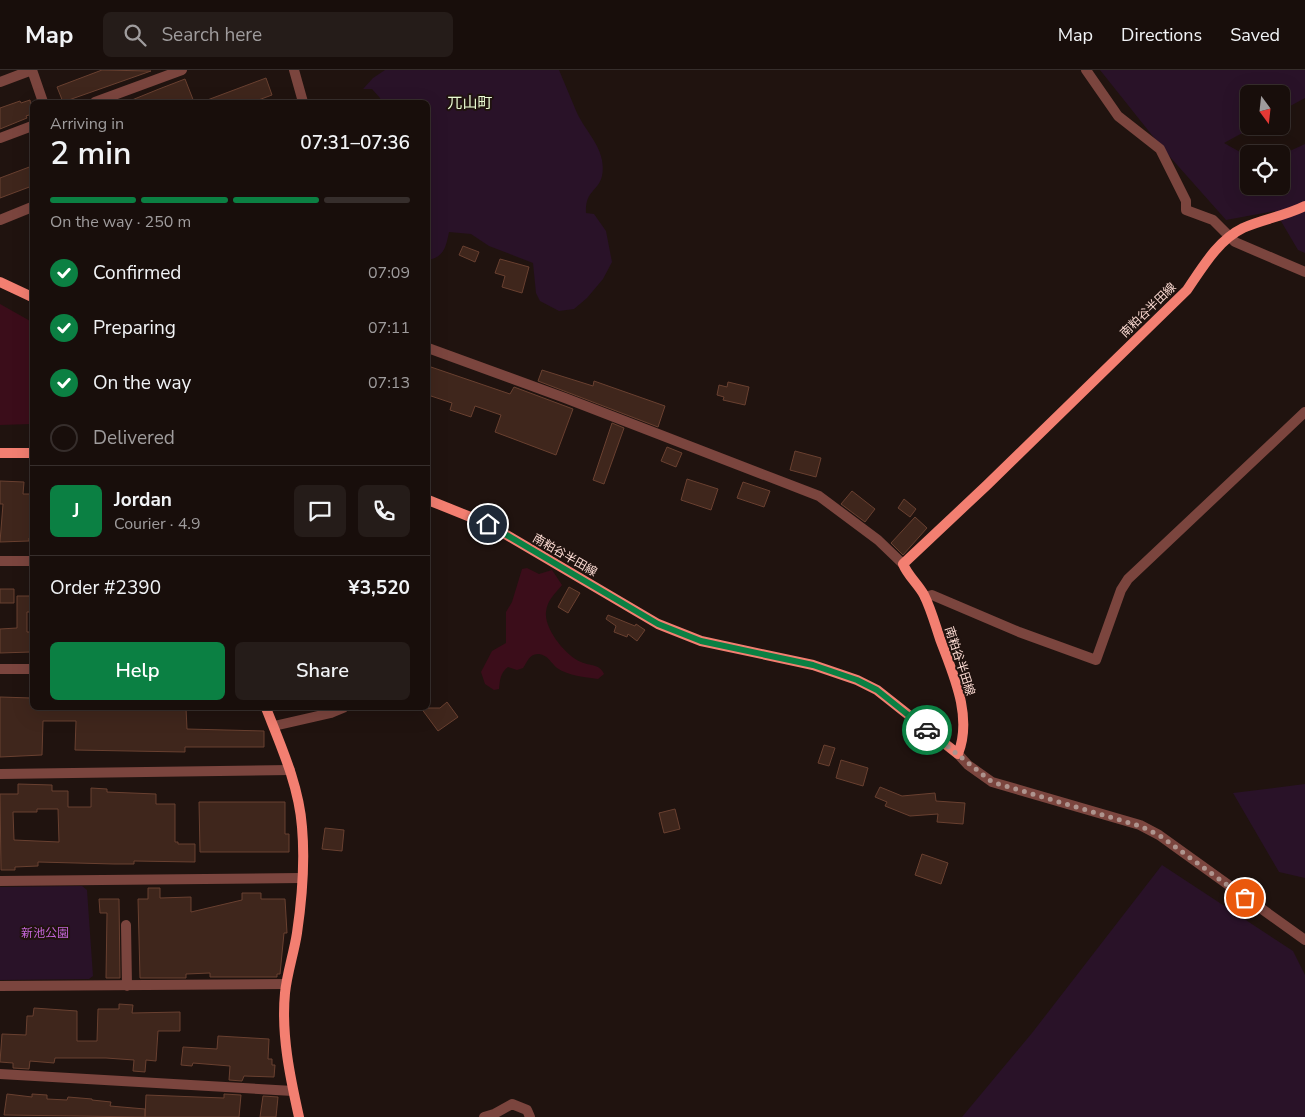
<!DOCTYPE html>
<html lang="en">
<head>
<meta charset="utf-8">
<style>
	body { margin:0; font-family:"Nunito Sans","Noto Sans JP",sans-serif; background:#251c19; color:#f1f3f6; height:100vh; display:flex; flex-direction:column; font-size:19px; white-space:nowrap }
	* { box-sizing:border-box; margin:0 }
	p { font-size:16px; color:#9f9c9d }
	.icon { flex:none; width:28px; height:28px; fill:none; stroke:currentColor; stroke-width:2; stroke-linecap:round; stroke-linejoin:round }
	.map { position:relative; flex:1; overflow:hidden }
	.sheet { position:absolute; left:30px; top:30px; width:400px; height:610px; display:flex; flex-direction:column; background:#180e0b; border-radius:8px; box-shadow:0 5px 20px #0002,0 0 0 1px #362e2c }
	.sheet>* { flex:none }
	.needle { width:32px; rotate:165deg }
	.controls { position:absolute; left:1240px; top:15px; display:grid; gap:10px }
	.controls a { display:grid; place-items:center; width:50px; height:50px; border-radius:8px; background:#180e0b; box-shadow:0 5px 20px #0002,0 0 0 1px #362e2c; font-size:25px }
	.pin { position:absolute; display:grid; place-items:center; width:42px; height:42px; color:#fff; margin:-21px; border:2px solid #fff; border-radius:50%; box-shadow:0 1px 5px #0007 }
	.courier { position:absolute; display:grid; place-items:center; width:50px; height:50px; margin:-25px; border:4px solid #0b8043; border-radius:50%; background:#fff; color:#222; box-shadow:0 1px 6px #0007 }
	.summary em { font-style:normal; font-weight:600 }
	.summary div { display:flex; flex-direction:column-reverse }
	.summary { display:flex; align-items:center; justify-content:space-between; height:85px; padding:0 20px }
	h1 { font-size:32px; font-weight:600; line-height:38px }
	.bar { display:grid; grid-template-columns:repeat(4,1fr); gap:8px 5px; align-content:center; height:60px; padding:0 20px }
	.bar i { height:6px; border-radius:4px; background:#362e2c }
	.bar .current { background:#0b8043 }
	.bar p { grid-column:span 4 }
	.line { display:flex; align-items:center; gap:12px; padding:0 20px; border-top:1px solid #362e2c }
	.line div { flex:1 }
	.round { display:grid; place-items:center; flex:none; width:52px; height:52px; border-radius:8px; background:#251c19 }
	ol { padding:0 20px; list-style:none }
	li { display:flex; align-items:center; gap:15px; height:55px }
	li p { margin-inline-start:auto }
	li .icon { padding:5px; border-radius:50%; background:#0b8043; color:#fff; stroke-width:4 }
	li:last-child { color:#9f9c9d }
	li i { width:28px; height:28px; border:2px solid #362e2c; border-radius:50% }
	.cta { display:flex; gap:10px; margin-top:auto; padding:10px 20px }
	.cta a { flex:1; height:58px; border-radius:8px; background:#0b8043; color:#fff; font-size:20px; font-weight:600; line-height:58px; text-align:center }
	.cta a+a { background:#251c19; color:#f1f3f6 }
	header { display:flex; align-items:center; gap:30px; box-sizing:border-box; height:70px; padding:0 25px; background:#180e0b; border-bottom:1px solid #362e2c }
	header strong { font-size:24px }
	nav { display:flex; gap:28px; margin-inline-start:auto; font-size:18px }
	.search { width:350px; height:45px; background:#251c19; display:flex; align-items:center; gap:12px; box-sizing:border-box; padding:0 18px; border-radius:8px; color:#9f9c9d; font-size:19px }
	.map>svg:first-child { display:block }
	.green { fill:#291228 }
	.water { fill:#3b0d1a }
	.building { fill:#3f261c; stroke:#694030; fill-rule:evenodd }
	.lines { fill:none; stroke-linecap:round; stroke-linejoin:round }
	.street { stroke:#7b453e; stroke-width:10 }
	.secondary { stroke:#f37f71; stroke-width:10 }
	.done { stroke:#ae948e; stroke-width:5; stroke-dasharray:0 9 }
	.route { stroke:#0b8043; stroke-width:6 }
	.labels { text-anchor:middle; stroke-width:4; stroke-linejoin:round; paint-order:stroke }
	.street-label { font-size:12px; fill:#fbdad2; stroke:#20130f }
	.park-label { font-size:12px; fill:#c264d5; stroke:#20130f }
	.quarter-label { font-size:15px; fill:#eafbd3; stroke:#20130f }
</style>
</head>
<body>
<header>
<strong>Map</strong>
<div class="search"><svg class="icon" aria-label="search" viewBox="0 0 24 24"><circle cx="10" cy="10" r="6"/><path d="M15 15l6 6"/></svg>Search here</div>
<nav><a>Map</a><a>Directions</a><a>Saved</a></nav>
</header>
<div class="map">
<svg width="1305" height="1047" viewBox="0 0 1305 1047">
	<rect width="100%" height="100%" fill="#20130f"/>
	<path class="green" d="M 385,0 L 559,0 C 565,14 571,29 577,43 C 587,64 607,80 602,106 C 598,122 585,120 586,143 L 594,144 L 606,161 L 612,192 L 603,209 L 587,228 L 574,239 L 559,241 L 540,231 L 536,223 L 533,193 L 489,176 L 471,164 L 449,162 C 446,177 444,187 428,190 L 428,32 L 381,32 L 380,28 L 372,19 L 363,19 L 373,8 Z
		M 1100,0 L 1305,0 L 1305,28 L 1281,41 L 1281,24 L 1249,24 L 1249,56 L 1255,56 L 1224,73 L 1249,87 L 1249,116 L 1281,116 L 1281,85 L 1305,74 L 1305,183 L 1298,180 L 1275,141 L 1226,150 L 1163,79 Z
		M 1305,714 L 1305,808 L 1279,802 L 1233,723 Z
		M 1162,795 L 1293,881 L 1305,905 L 1305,1047 L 962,1047 L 1032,963 Z
		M 82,816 L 87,820 L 93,906 L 89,909 L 0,910 L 0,817 Z"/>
	<path class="water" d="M 0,234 L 32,252 L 32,354 L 0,355 Z
		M 527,498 L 539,504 L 552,500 L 562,515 C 555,524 547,530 546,542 C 544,559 566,586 581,592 C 590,596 600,594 604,604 L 598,609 C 584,607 569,606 557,598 C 551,593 548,585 539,584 C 529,583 527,593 523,598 L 517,600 L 508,597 C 500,603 500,610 499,619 L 494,620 L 485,614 L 481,602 L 492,581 L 506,573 L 506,542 L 512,532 L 522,499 Z"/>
	<path class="building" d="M 102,0 L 151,1 L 63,32 L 57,17 Z
		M 266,8 L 272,25 L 253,32 L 202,32 Z
		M 185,9 L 194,32 L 127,32 L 159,19 Z
		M 30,30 L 32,44 L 26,46 L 27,48 L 0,59 L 0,38 L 20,31 L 21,33 Z
		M 32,96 L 32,116 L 0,128 L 0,108 Z
		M 463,176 L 479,182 L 475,192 L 459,185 Z
		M 500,189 L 529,197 L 522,223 L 502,217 L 505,206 L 495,203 Z
		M 428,296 L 510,324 L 514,317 L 573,339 L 556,385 L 495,362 L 501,345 L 475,336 L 471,347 L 450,340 L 452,333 L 428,325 Z
		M 542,300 L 593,316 L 594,311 L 665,336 L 658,357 L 538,311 Z
		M 728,312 L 749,317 L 745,335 L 723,330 L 724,327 L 717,325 L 719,315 L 727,317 Z
		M 612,353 L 624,358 L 604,414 L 593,410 Z
		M 667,377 L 682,383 L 676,397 L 661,391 Z
		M 795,381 L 821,388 L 816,407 L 790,400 Z
		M 687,409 L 718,419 L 711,440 L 681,430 Z
		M 0,411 L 24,412 L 23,424 L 32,424 L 32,469 L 29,468 L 29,471 L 0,472 L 3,434 L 0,434 Z
		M 743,412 L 770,421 L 764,437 L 737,428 Z
		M 852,421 L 875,439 L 865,452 L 841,434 Z
		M 904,429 L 916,439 L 910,447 L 898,438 Z
		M 915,447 L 927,458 L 903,485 L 891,473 Z
		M 569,517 L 580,523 L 568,543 L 558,537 Z
		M 0,519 L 14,519 L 14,533 L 0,533 Z
		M 17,526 L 32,526 L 32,542 L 27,542 L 27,562 L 32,562 L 32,580 L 31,582 L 0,583 L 0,559 L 17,558 Z
		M 608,545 L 635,556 L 636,554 L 645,560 L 637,571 L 628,564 L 627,567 L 614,562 L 616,556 L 606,549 Z
		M 0,627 L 32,628 L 32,638 L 186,638 L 187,659 L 264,661 L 264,677 L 185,677 L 185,682 L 75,680 L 76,651 L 43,651 L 42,685 L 0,687 Z
		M 447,632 L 458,647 L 438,661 L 421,638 L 440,638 Z
		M 824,675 L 835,678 L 829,696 L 818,693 Z
		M 841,690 L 868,698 L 863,716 L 836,708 Z
		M 18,714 L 52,715 L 52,721 L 68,721 L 68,737 L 91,737 L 91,718 L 107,719 L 107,722 L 156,724 L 156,734 L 175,734 L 175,772 L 178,772 L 178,774 L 195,774 L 195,792 L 134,791 L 134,794 L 114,794 L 38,792 L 38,796 L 15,797 L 15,800 L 1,800 L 0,724 L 18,724 ZM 37,739 L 58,739 L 59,772 L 14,770 L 13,742 L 37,742 Z
		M 880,717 L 902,726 L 935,723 L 936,731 L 965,733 L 963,754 L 937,752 L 938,744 L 910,746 L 885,736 L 887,732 L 875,727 Z
		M 199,732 L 285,732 L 285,764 L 289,764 L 289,782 L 200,782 Z
		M 675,739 L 680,759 L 664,763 L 659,743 Z
		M 325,758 L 344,760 L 342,781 L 322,779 Z
		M 922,784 L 948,793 L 941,814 L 915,805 Z
		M 148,818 L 160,818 L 160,828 L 191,827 L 191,842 L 242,830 L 242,823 L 261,823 L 261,829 L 285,829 L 287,863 L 284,863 L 280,904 L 277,904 L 277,907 L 210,907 L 210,903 L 186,904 L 186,908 L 140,908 L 138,829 L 148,829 Z
		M 99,829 L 119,829 L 120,908 L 106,908 L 107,843 L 100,843 Z
		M 119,934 L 133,935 L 132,943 L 180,942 L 180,961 L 158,961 L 156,991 L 146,990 L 145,1002 L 133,1001 L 134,990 L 106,988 L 55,988 L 54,993 L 30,991 L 29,999 L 13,998 L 13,993 L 0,992 L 2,964 L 26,965 L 27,946 L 33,946 L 34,938 L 77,941 L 77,971 L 97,971 L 98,939 L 119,939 Z
		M 218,966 L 269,969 L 268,989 L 272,989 L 272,995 L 275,995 L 274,1007 L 244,1006 L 242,1011 L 229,1010 L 230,996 L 193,993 L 192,996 L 181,995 L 183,977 L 217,979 Z
		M 7,1024 L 32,1027 L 32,1024 L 47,1025 L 47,1029 L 67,1030 L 68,1027 L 92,1029 L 92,1030 L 111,1032 L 110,1036 L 145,1039 L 145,1047 L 4,1045 Z
		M 224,1024 L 241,1025 L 239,1047 L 145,1047 L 146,1025 L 224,1028 Z
		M 263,1026 L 278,1027 L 276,1047 L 260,1047 Z"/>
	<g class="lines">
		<path class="street" d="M 32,0 L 43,32
			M 294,0 L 303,32
			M 1086,0 L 1118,46 L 1160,79 L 1186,131 L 1186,140 L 1213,150 L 1235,172 L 1305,202
			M 0,12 L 32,0
			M 95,32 L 182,0
			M 0,68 L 32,56
			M 0,150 L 32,137
			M 428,278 L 565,328 L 819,426 L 878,470 L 903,494
			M 0,491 L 32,491
			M 925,527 L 932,525 L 1019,562 L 1096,590 L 1121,520 L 1128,509 L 1305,342
			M 0,599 L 32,599
			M 274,656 L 331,643 L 343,638
			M 958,684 L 968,695 L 992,712 L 1140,755 L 1159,765 L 1305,870
			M 0,704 L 290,700
			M 0,811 L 301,808
			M 126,855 L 127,916
			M 0,916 L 286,914
			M 0,1004 L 293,1021
			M 484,1047 L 494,1044 L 512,1034 L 527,1040 L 530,1047"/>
		<path class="secondary" d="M 0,212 L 32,227
			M 0,383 L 32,383
			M 428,430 L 488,454 L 658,554 L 701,571 L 813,595 L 857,610 L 877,620 L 958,684 C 973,646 953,604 940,569 C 935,554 931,539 924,525 C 918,514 908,506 903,494 L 987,415 L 1187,220 C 1202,198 1218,170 1243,158 C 1263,149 1285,146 1305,136
			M 266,638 C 281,676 299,716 302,757 C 305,791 302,829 297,863 C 294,883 287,903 285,923 C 281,964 290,1007 299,1047"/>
	</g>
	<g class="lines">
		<path class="done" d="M 927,660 L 992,712 L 1140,756 L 1159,765 L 1245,828"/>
		<path class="route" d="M 488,454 L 658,554 L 701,571 L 813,595 L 857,610 L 877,620 L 927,660"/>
	</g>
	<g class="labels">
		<g class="street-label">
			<text transform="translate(1148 240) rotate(-44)" y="4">南粕谷半田線</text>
			<text transform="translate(565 485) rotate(30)" y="4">南粕谷半田線</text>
			<text transform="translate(960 591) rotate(72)" y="4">南粕谷半田線</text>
		</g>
		<g class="park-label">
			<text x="45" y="867">新池公園</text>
		</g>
		<g class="quarter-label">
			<text x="470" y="38">兀山町</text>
		</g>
	</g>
</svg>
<div class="controls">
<a><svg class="needle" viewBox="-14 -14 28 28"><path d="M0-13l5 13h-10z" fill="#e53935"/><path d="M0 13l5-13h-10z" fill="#9f9c9d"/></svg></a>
<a><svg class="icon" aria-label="locate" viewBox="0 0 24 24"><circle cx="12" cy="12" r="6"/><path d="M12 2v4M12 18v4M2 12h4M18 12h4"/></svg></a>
</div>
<div class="pin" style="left:1245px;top:828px;background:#ea580c"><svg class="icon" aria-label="bag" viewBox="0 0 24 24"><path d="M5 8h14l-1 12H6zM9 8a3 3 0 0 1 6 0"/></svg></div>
<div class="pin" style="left:488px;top:454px;background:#1f2937"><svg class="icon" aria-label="home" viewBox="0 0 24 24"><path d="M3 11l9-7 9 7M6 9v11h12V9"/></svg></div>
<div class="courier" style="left:927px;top:660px"><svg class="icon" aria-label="car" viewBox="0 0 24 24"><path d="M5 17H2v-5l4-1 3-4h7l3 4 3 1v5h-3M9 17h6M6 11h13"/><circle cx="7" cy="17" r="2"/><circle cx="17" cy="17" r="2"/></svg></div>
<section class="sheet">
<div class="summary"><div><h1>2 min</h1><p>Arriving in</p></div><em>07:31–07:36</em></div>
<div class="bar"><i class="current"></i><i class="current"></i><i class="current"></i><i></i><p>On the way · 250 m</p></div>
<ol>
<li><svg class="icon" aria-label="check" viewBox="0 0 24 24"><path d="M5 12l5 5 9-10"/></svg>Confirmed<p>07:09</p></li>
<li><svg class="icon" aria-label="check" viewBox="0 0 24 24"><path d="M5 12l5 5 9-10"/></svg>Preparing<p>07:11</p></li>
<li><svg class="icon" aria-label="check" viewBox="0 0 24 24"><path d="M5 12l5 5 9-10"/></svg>On the way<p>07:13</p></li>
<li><i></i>Delivered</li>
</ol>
<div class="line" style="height:90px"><b class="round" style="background:#0b8043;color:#fff">J</b><div><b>Jordan</b><p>Courier · 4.9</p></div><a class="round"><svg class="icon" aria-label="chat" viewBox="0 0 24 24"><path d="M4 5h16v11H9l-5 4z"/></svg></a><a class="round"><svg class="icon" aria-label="phone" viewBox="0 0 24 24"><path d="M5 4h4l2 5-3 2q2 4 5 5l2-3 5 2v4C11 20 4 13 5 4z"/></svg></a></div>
<div class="line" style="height:65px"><div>Order #2390</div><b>¥3,520</b></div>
<div class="cta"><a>Help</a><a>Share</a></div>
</section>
</div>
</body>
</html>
